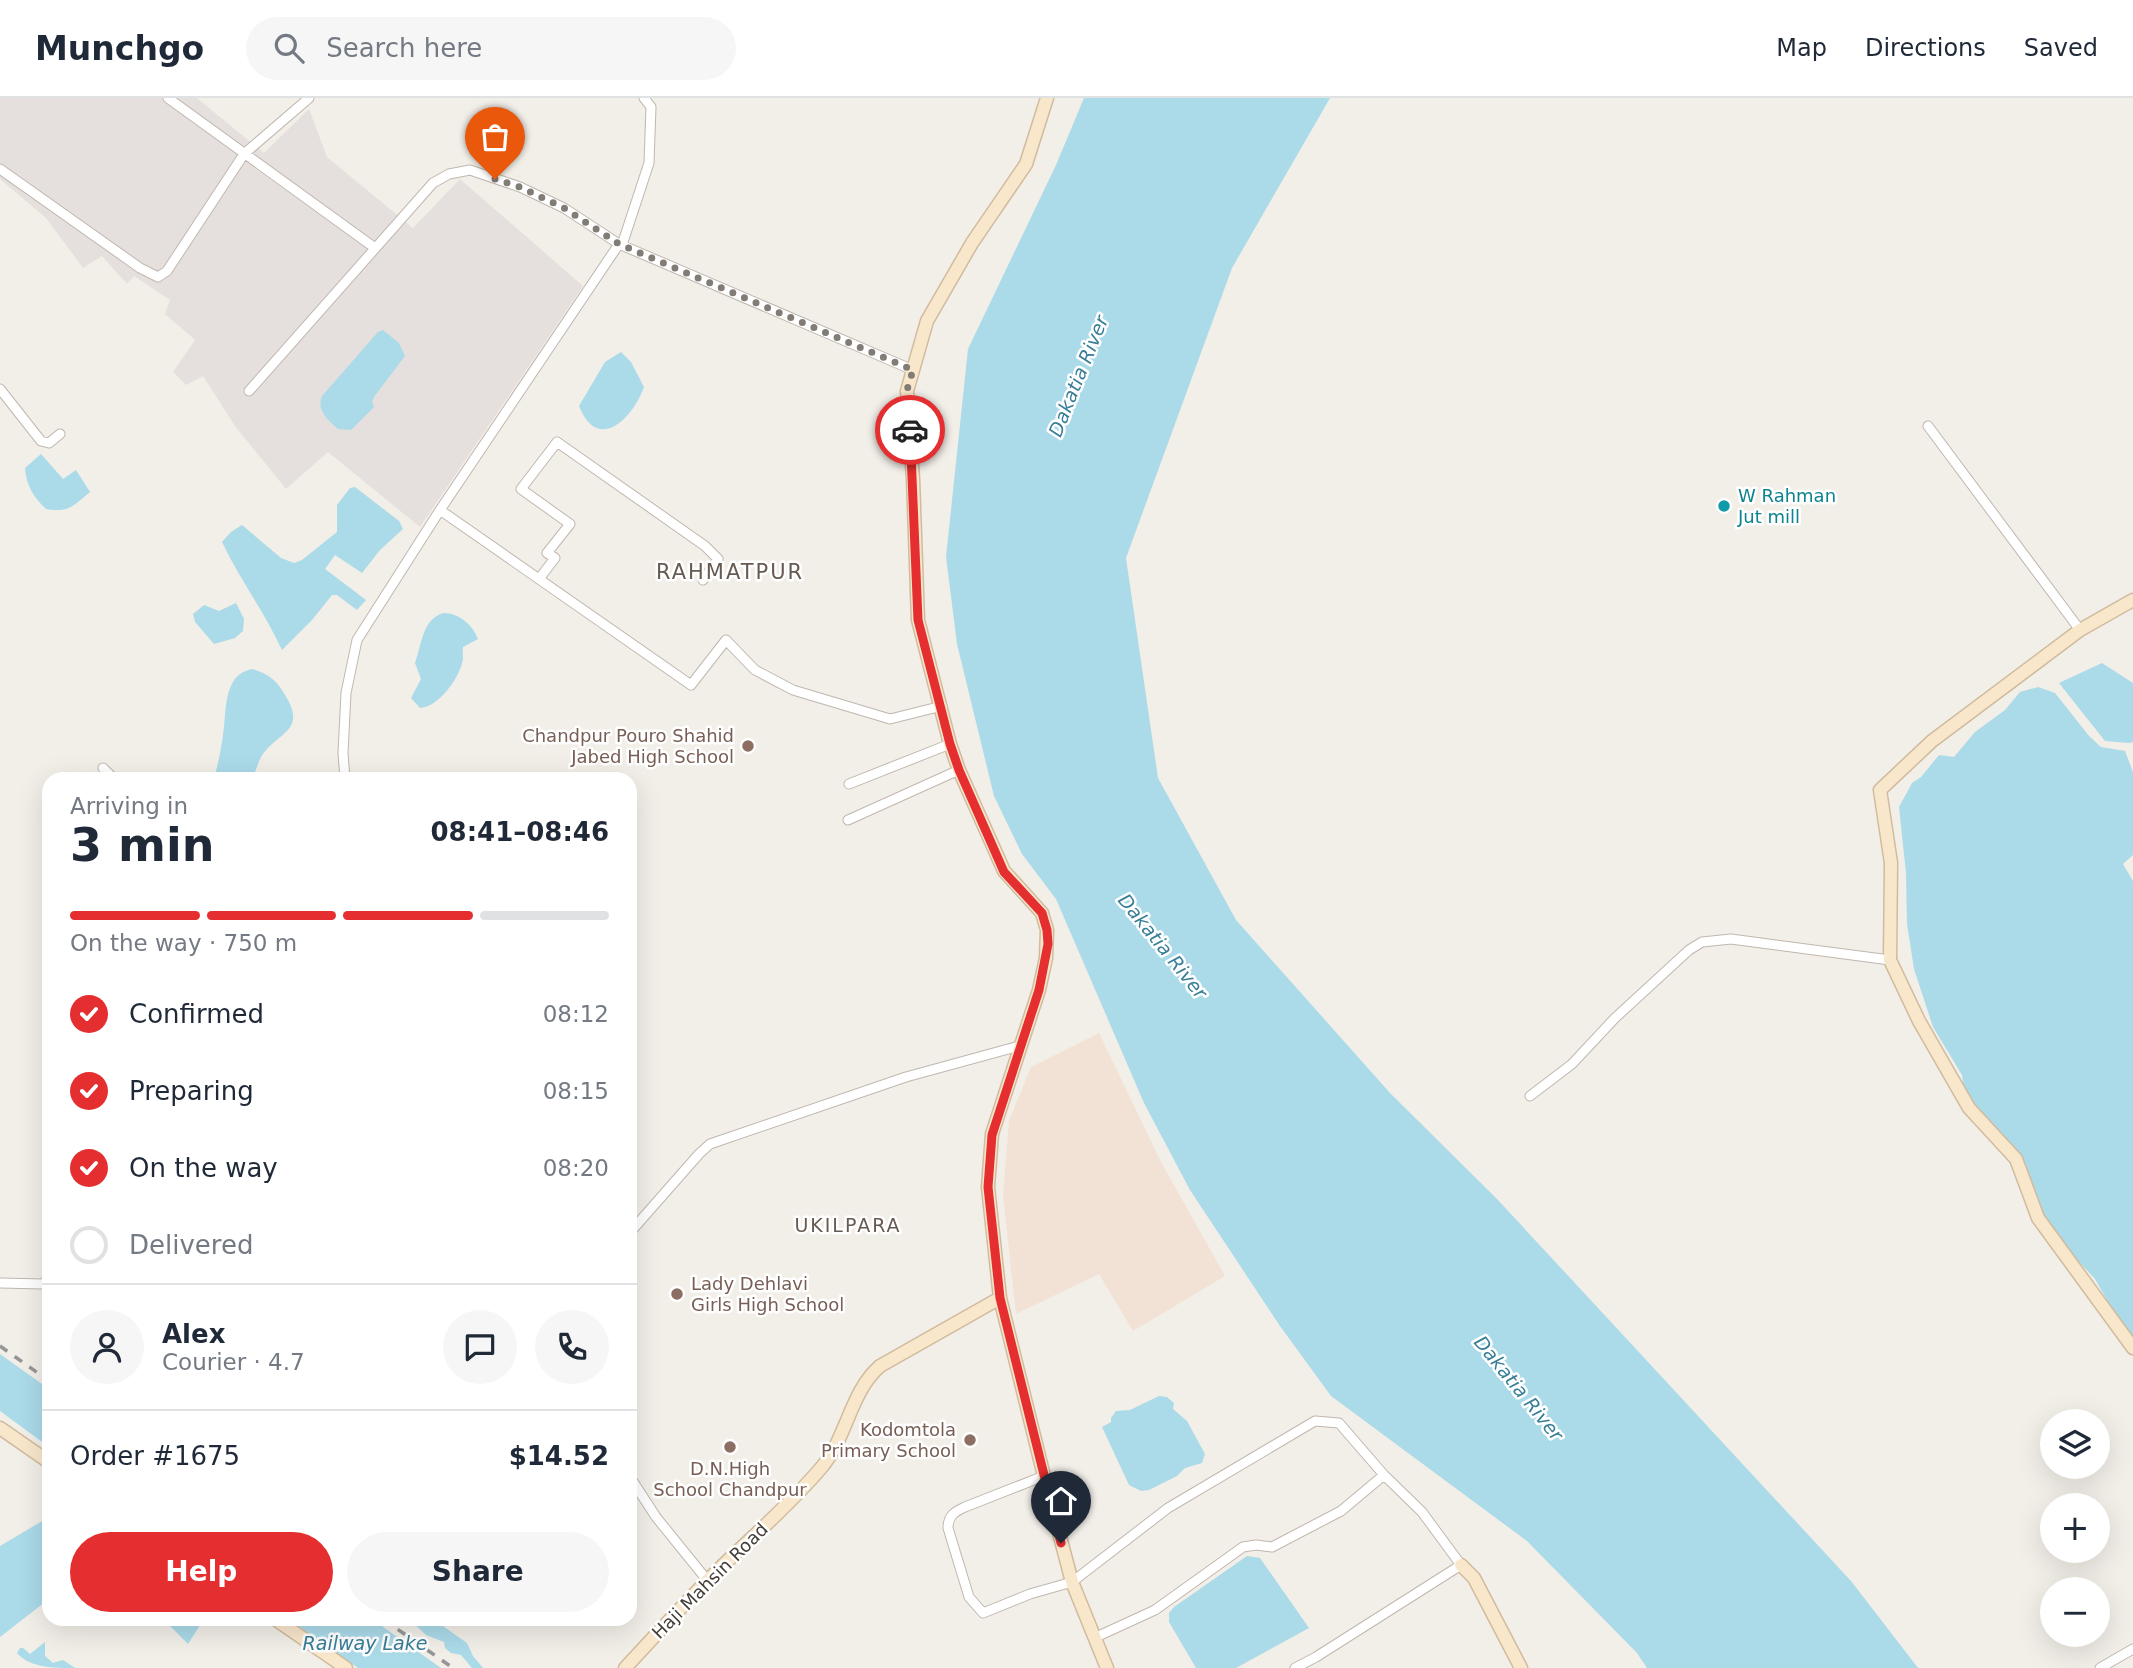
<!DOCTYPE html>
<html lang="en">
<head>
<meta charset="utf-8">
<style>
	body { margin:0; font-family:"DejaVu Sans",sans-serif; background:#f6f6f7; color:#1f2937; height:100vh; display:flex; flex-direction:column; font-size:26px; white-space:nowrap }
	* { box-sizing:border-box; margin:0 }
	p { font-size:23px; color:#747a83 }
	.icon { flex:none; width:38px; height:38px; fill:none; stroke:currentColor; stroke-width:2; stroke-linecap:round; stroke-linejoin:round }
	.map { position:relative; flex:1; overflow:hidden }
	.sheet { position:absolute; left:42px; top:674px; width:595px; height:854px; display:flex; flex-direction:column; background:#fff; border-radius:21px; box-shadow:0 7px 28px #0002 }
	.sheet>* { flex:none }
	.tools { position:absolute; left:2040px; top:1311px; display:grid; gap:14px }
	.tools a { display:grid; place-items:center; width:70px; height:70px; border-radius:50%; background:#fff; box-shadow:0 7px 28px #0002; font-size:35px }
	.pin { position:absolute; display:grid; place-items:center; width:60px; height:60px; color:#fff; margin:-72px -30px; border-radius:50% 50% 50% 0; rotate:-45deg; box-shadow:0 0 7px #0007 }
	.pin .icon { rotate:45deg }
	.courier { position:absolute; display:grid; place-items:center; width:70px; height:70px; margin:-35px; border:5px solid #e42e30; border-radius:50%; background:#fff; color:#222; box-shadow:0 2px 9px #0007 }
	.summary em { font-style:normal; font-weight:600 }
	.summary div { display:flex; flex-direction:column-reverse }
	.summary { display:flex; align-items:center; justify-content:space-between; height:119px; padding:0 28px }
	h1 { font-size:46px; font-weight:600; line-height:52px }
	.bar { display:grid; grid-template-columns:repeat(4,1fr); gap:10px 7px; align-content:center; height:84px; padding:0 28px }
	.bar i { height:9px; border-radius:5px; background:#e0e1e3 }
	.bar .current { background:#e42e30 }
	.bar p { grid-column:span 4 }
	.line { display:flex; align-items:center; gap:18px; padding:0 28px; border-top:2px solid #e0e1e3 }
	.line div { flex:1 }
	.round { display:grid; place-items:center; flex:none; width:74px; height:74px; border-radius:37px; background:#f6f6f7 }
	ol { padding:0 28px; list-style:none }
	li { display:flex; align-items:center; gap:21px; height:77px }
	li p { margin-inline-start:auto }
	li .icon { padding:7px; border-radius:50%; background:#e42e30; color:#fff; stroke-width:4 }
	li:last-child { color:#747a83 }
	li i { width:38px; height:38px; border:4px solid #e0e1e3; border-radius:50% }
	.cta { display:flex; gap:14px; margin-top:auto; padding:14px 28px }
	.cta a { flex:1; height:80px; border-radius:42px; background:#e42e30; color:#fff; font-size:28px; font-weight:600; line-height:80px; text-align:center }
	.cta a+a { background:#f6f6f7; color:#1f2937 }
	header { display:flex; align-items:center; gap:42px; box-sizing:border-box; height:98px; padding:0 35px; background:#fff; border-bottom:2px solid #e0e1e3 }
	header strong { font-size:33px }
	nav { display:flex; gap:38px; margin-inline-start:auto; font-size:24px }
	.search { width:490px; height:63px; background:#f6f6f7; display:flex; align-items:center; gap:18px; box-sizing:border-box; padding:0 24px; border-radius:38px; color:#747a83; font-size:26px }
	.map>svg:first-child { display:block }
	.commercial { fill:#f2e2d6 }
	.industrial { fill:#e5e0dd }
	.water { fill:#abdae9 }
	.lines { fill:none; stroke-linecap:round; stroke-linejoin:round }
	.street-casing { stroke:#c0b7af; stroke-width:11 }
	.secondary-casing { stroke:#d0bb9e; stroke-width:15 }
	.street { stroke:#fff; stroke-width:9 }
	.secondary { stroke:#f9e7cc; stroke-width:12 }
	.rail { stroke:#969696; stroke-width:3.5; stroke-dasharray:9 9; stroke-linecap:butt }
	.done { stroke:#827c76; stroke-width:7; stroke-dasharray:0 12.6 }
	.route { stroke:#e42e30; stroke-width:9 }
	.culture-dot { fill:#0f9aa8; stroke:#fff; stroke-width:2.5 }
	.education-dot { fill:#8d6e63; stroke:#fff; stroke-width:2.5 }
	.labels { text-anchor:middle; stroke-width:5; stroke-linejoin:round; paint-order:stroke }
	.culture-label { font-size:18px; fill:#0d838f; stroke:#fff; text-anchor:start }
	.education-label { font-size:18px; fill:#785e54; stroke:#fff; text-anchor:end }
	.street-label { font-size:18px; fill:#453e38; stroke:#fff }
	.water-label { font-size:19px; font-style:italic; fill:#387e97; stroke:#fff }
	.neighbourhood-label { font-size:19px; letter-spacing:2px; fill:#675a50; stroke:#fff }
	.quarter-label { font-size:21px; letter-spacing:2px; fill:#675a50; stroke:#fff }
</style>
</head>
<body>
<header>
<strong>Munchgo</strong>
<div class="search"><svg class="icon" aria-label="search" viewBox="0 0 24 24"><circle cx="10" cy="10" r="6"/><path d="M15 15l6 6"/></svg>Search here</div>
<nav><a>Map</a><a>Directions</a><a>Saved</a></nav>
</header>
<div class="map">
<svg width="2133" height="1570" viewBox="0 0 2133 1570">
	<rect width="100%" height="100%" fill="#f2eee8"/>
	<path class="commercial" d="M 1099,935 L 1161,1064 L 1225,1178 L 1133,1233 L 1099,1176 L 1016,1216 L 1003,1097 L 1009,1023 L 1031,969 Z"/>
	<path class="industrial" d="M 0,0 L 197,0 L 264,55 L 309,11 L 327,59 L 413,130 L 460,81 L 583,188 L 420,429 L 328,354 L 286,391 L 235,328 L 203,278 L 186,287 L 173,274 L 195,242 L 165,216 L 170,202 L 134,178 L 127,186 L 102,158 L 83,170 L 46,120 L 0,81 Z"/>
	<path class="water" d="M 1084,0 L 1330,0 L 1232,170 L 1126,460 L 1158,680 L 1236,822 L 1390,995 L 1497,1101 L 1851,1483 L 1918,1570 L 1647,1570 L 1637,1555 L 1527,1443 L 1331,1298 L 1280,1228 L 1190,1092 L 1144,1005 L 1056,801 L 1022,756 L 994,698 L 957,546 L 946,459 L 968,251 L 1056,67 Z
		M 383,232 L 399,245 L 405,258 L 374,299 L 372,304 L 374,309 L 351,332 L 338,331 C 328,322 316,312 322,298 L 378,234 Z
		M 621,254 L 631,264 L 644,289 C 633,320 598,356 579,308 L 605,264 Z
		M 41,356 L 63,381 L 76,372 L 90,394 C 73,408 69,415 46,411 C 34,400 26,387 25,370 Z
		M 355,389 L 399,423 L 403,431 L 380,452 L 362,475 L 335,457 L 325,471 L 366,502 L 357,512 L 337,497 L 332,497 L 312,522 L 282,552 C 264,513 240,482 222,444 L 231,434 L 242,427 L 281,460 L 294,465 L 302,462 L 337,434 L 337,407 L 350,390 Z
		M 236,505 L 244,521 L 243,533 L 235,540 L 214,546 L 195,524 L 193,516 L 204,507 L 219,513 Z
		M 443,515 C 459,515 472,526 478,541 L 463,549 C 462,555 464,560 462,565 C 458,582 438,609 420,610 L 411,600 L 421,581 L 415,565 C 422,546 422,522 443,515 Z
		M 2102,565 L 2133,585 L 2133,644 L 2129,645 L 2105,643 L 2059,585 Z
		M 252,571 C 269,576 276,582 285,597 C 308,634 277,633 261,659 C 259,663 257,669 255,674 L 258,681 L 214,681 C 218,666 221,652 223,637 C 227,614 222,577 252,571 Z
		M 2038,589 L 2055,595 L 2089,638 L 2101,649 L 2125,653 L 2133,674 L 2133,757 L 2123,766 L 2133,783 L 2133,1239 L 2118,1221 L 2095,1181 L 2038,1120 L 2015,1056 L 1967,1011 L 1962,977 L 1933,929 L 1914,871 L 1907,826 L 1906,775 L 1899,709 L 1912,685 L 1921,679 L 1939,657 L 1954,659 L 1975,634 L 2005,612 L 2020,594 Z
		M 0,1256 L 49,1291 L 49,1349 L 0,1313 Z
		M 1159,1298 L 1167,1299 L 1174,1305 L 1173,1311 L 1187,1323 L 1205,1356 L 1202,1365 L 1185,1370 L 1177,1378 L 1149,1392 L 1141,1393 L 1129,1387 L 1102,1329 L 1111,1324 L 1111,1320 L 1116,1313 L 1130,1312 Z
		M 49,1419 L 49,1501 L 0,1539 L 0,1448 Z
		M 1247,1458 L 1260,1460 L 1309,1530 L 1236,1570 L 1196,1570 L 1169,1524 L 1169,1515 L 1174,1509 Z
		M 163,1521 L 204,1521 L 188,1546 Z
		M 289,1521 L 372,1521 L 441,1570 L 358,1570 Z
		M 409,1521 L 433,1521 L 467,1545 L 473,1558 L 483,1570 L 472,1570 L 461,1557 L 451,1555 L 445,1550 L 444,1544 L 426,1537 Z
		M 45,1544 L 45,1558 L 53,1565 L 63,1562 L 75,1570 C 54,1570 30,1570 17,1555 L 20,1550 L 23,1550 L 30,1556 Z"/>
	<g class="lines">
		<g class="street-casing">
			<path id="street" d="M 168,0 L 375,150
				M 0,71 L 140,170 L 158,179 L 167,173 L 244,56 L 309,0
				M 622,147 L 649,65 L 651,9 L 644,0
				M 0,291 L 41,343 L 49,345 L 60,336
				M 249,293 L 433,85 L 449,76 L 470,72 L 520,89 L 564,110 L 619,146 L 913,272
				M 1928,328 L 2080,532
				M 440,412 L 691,587 L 726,542 L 755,572 L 793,592 L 890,621 L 942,608
				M 539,481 L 555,460 L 547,455 L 570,426 L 521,391 L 557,344 L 705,448 L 718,461 L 703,482
				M 103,670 L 114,681
				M 345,681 L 343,655 L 346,595 L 357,542 L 440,412 L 619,146
				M 849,686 L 950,646
				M 848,722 L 959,672
				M 1530,998 L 1572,966 L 1615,920 L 1689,852 L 1702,844 L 1731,841 L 1890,862
				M 630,1129 L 633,1131 L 699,1056 L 710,1046 L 906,979 L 1019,948
				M 0,1185 L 43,1186 L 49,1179
				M 1044,1378 L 965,1409 C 954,1414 948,1418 948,1430 L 969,1499 L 983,1515 L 1030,1496 L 1072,1484 L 1168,1410 L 1315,1323 L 1339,1325 L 1384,1377 L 1422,1414 L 1461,1467 L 1316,1559 L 1295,1570
				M 630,1379 L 656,1419 L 707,1482
				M 1094,1540 L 1155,1512 L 1243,1449 L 1256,1447 L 1272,1449 L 1341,1413 L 1384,1377
				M 2100,1570 L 2133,1551"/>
		</g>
		<g class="secondary-casing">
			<path id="secondary" d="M 1047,0 L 1026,66 L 972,145 L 927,223 L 907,293 L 913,381 L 918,522 L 950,646 L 959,672 L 1004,773 L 1042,815 L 1047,832 L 1046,860 L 1039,892 L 992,1036 L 988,1089 L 1000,1200 L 1044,1378 L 1072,1484 L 1107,1570
				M 2133,502 L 2080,532 L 1932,643 L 1880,692 L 1891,765 L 1890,862 L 1919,923 L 1969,1010 L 2016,1061 L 2038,1120 L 2133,1250
				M 0,1330 L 49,1364
				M 1461,1467 L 1474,1480 L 1521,1570
				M 275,1521 L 346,1570
				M 625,1570 C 653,1540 681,1509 710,1480 C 747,1443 788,1409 821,1370 C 847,1340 850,1294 880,1268 L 1000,1200"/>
		</g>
		<use href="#street" class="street"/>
		<use href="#secondary" class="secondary"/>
		<path class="rail" d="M 0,1248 L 49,1283
			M 383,1521 L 453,1570"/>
	</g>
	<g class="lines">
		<path class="done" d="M 495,81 L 520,89 L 564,110 L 619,146 L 913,272 L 907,292 L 910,332"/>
		<path class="route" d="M 910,332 L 918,522 L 950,646 L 959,672 L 1004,774 L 1042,815 L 1047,832 L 1048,846 L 1039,892 L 992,1037 L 988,1089 L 1000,1200 L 1061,1445"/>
	</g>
	<circle class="culture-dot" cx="1724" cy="408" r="7"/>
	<g class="education-dot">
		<circle cx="748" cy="648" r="7"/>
		<circle cx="677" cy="1196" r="7"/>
		<circle cx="970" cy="1342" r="7"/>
		<circle cx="730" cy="1349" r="7"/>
	</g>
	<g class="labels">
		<g class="culture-label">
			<text x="1738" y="404">W Rahman<tspan x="1738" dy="21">Jut mill</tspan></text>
		</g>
		<g class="education-label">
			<text x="734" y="644">Chandpur Pouro Shahid<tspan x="734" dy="21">Jabed High School</tspan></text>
			<text x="691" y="1192" text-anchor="start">Lady Dehlavi<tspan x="691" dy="21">Girls High School</tspan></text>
			<text x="956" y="1338">Kodomtola<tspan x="956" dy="21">Primary School</tspan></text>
			<text x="730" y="1377" text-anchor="middle">D.N.High<tspan x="730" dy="21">School Chandpur</tspan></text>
		</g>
		<g class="street-label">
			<text transform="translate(710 1483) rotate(-45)" y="6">Haji Mahsin Road</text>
		</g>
		<g class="water-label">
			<text transform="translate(1078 278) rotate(-68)" y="7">Dakatia River</text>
			<text transform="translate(1163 848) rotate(51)" y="7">Dakatia River</text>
			<text transform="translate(1519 1290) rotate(51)" y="7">Dakatia River</text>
			<text x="365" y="1552">Railway Lake</text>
		</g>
		<g class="neighbourhood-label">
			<text x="848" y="1134">UKILPARA</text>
		</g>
		<g class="quarter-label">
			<text x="730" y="481">RAHMATPUR</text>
		</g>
	</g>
</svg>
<div class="tools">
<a><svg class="icon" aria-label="layers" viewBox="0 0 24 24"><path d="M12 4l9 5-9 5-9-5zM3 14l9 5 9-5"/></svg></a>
<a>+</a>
<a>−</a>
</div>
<div class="pin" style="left:495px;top:81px;background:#ea580c"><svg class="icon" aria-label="bag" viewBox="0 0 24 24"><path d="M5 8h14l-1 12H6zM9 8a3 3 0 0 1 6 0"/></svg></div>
<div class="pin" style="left:1061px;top:1445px;background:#1f2937"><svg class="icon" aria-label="home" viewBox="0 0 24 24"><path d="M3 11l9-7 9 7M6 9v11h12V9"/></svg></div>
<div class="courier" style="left:910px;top:332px"><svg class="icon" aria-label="car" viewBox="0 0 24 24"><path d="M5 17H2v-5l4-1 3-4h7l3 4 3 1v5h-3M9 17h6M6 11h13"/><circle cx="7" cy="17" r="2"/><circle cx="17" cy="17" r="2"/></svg></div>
<section class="sheet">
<div class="summary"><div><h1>3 min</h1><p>Arriving in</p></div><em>08:41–08:46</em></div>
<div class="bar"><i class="current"></i><i class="current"></i><i class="current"></i><i></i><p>On the way · 750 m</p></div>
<ol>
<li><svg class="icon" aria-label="check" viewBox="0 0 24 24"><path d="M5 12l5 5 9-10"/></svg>Confirmed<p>08:12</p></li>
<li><svg class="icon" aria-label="check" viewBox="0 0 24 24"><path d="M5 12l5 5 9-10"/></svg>Preparing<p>08:15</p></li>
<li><svg class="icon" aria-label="check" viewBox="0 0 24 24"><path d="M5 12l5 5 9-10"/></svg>On the way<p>08:20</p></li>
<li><i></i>Delivered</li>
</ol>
<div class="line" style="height:126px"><a class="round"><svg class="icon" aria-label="person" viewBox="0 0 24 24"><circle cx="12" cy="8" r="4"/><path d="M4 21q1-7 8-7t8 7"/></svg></a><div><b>Alex</b><p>Courier · 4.7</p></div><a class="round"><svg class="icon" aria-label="chat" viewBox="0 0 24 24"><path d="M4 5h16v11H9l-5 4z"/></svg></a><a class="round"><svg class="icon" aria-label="phone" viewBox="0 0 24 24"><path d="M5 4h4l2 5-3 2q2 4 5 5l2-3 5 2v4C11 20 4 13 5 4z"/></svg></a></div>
<div class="line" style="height:91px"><div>Order #1675</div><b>$14.52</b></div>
<div class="cta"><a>Help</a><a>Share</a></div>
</section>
</div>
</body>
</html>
